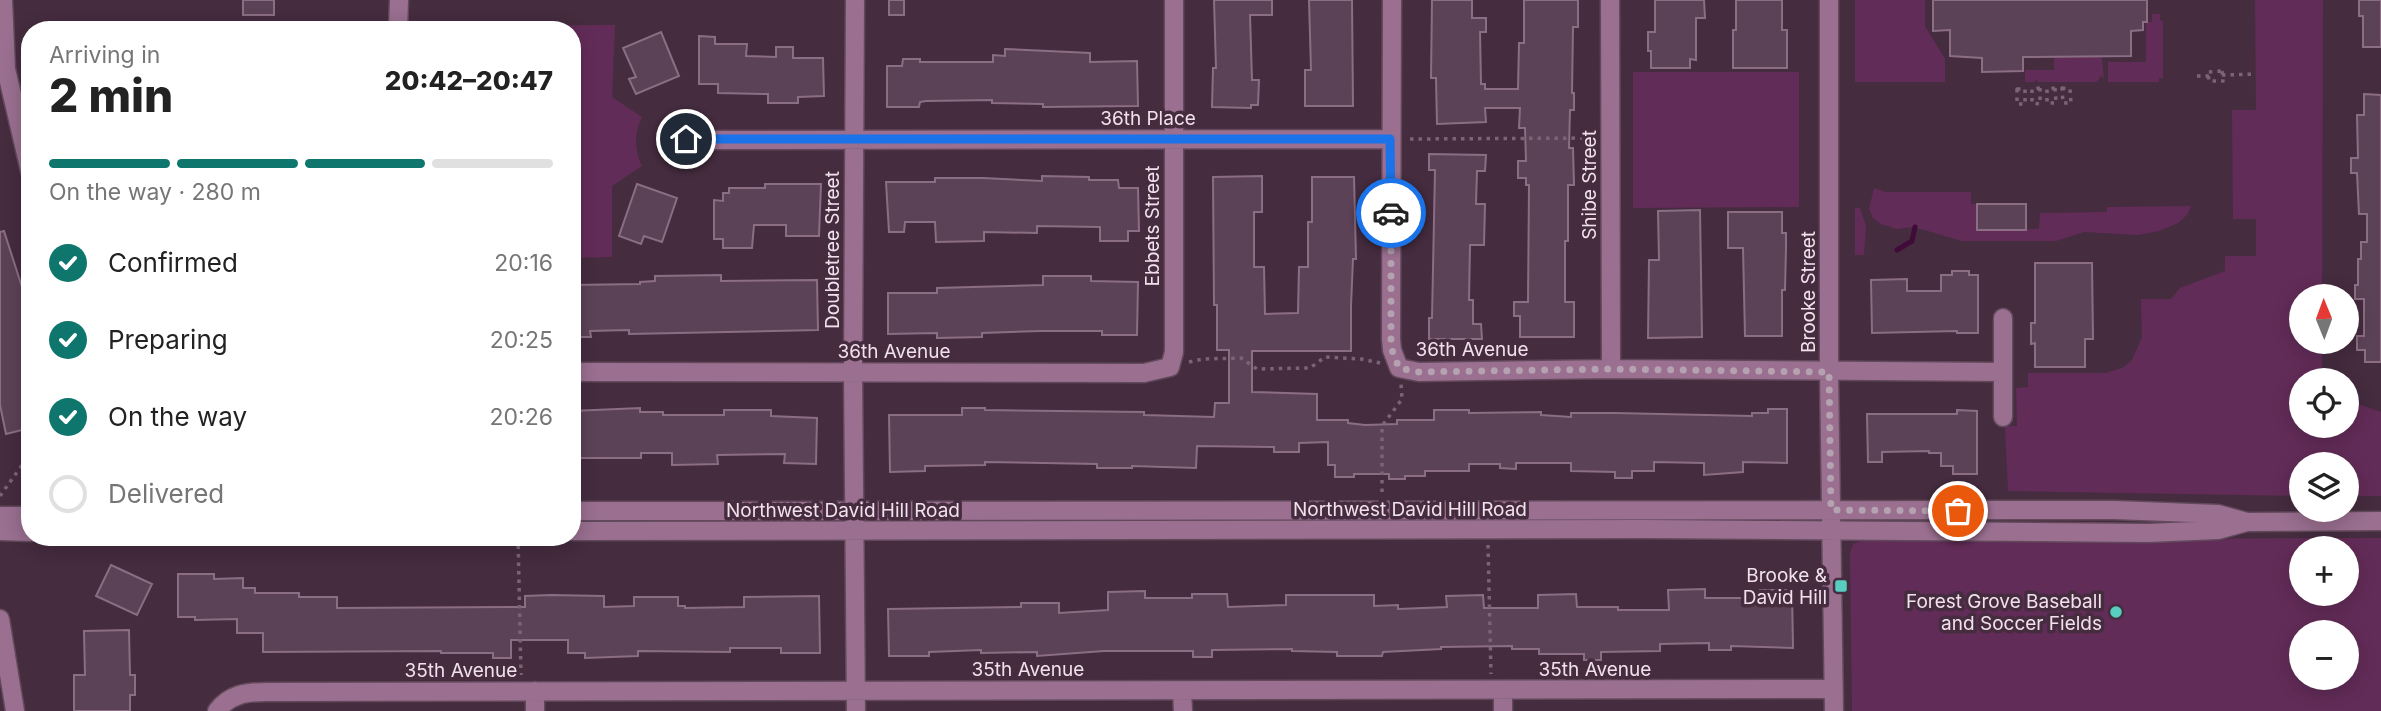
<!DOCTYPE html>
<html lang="en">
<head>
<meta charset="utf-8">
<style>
	body { margin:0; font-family:Inter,sans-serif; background:#f2f2f2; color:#222; height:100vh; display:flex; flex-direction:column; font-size:26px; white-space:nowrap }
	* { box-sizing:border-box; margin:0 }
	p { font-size:23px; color:#767676 }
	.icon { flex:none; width:38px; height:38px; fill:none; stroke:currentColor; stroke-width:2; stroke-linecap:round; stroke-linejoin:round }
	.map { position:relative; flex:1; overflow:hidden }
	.sheet { position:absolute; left:21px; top:21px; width:560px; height:525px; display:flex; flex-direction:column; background:#fff; border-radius:28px; box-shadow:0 4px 18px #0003 }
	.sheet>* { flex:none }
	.needle { width:46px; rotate:359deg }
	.fabs { position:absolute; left:2289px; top:284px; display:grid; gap:14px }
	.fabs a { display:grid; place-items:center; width:70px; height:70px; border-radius:50%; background:#fff; box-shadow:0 4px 18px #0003; font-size:35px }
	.pin { position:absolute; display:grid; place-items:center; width:60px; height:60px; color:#fff; margin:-30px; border:4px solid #fff; border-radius:50%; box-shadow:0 2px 7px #0007 }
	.courier { position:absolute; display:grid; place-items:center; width:70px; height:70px; margin:-35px; border:5px solid #1a73e8; border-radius:50%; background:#fff; color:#222; box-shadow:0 2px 9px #0007 }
	.head em { font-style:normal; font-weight:800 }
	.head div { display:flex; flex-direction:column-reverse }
	.head { display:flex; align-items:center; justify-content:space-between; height:119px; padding:0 28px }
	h1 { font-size:46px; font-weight:800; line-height:52px }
	.bar { display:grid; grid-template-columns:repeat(4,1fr); gap:10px 7px; align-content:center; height:84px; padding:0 28px }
	.bar i { height:9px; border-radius:5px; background:#e0e0e0 }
	.bar .selected { background:#0f766e }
	.bar p { grid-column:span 4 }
	ol { padding:0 28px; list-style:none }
	li { display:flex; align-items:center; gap:21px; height:77px }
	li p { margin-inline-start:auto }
	li .icon { padding:7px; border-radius:50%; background:#0f766e; color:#fff; stroke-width:4 }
	li:last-child { color:#767676 }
	li i { width:38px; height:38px; border:4px solid #e0e0e0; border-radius:50% }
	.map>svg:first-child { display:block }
	.green { fill:#622c58; fill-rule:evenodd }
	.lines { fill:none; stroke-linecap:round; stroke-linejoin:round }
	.stream { stroke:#400b38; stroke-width:5 }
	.building { fill:#5c4256; stroke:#8b6e83; stroke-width:2 }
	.minor-casing { stroke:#61495b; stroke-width:21 }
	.path { stroke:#7b6475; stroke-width:3.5; stroke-dasharray:3.5 5; stroke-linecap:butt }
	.minor { stroke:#9a6f90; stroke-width:18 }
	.done { stroke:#b5a2b0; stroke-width:7; stroke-dasharray:0 12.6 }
	.route { stroke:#1a73e8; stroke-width:9 }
	.poi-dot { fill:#58cec0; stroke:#452c3f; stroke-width:2.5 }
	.labels { text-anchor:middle; stroke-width:7; stroke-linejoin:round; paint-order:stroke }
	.street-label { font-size:19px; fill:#f1e1ed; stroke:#452c3f }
	.poi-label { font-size:19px; fill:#f1e1ed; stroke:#452c3f; text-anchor:end }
</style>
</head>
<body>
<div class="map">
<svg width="2381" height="711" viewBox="0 0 2381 711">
	<rect width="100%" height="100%" fill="#452c3f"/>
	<path class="green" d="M 1855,0 L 1925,0 L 1925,26 L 1945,59 L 1945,82 L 1855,82 Z
		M 2255,0 L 2323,0 L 2322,296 L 2301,296 L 2301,341 L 2322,341 L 2322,380 L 2301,380 L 2301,425 L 2347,425 L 2347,400 L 2381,412 L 2381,496 L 2347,496 L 2347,464 L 2301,464 L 2301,496 L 2008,491 L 2005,426 L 2017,426 L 2016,388 L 2028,387 L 2028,373 L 2106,373 L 2124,367 L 2132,360 L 2142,337 L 2141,299 L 2171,299 L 2180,288 L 2225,271 L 2225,256 L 2256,256 L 2256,219 L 2233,219 L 2232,110 L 2256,110 Z
		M 2152,14 L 2160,14 L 2160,20 L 2163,21 L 2163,78 L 2159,78 L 2159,82 L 2108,82 L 2108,62 L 2146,62 L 2146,22 L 2152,22 Z
		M 615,25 L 612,97 L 642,117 C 634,134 634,149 642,166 L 612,186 L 612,257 L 572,258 L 572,30 L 421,30 L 421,26 Z
		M 2054,57 L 2102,57 L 2104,78 L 2101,76 L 2097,82 L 2038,82 L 2037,79 L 2034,82 L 2025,82 L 2025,70 L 2054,70 Z
		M 1633,72 L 1799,72 L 1799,207 L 1633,208 Z
		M 1874,188 L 1885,192 L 1971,192 L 1971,204 L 1977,204 L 1977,230 L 2039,229 L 2040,213 L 2107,212 L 2107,207 L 2191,206 L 2188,214 L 2178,223 L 2159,231 L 2138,235 L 2084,232 L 2056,241 L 1962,241 L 1914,227 L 1897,229 L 1881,224 L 1873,218 L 1869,209 Z
		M 1855,208 L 1860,208 L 1866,226 L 1864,255 L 1855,255 Z
		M 2381,538 L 2381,711 L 1852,711 L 1850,553 L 1853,544 L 1863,540 ZM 2301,548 L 2347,548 L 2347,593 L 2301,593 ZM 2301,632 L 2347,632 L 2347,677 L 2301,677 Z"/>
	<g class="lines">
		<path class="stream" d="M 1897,250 L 1912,241 L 1915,227"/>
	</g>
	<path class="building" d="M 243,0 L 274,0 L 274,15 L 243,15 Z
		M 889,0 L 904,0 L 904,15 L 889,15 Z
		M 1214,0 L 1272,0 L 1272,15 L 1250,15 L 1252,80 L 1259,80 L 1258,105 L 1251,105 L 1251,108 L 1212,107 L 1213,68 L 1216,68 Z
		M 1309,0 L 1352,0 L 1353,106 L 1305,106 L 1305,70 L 1311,70 Z
		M 1432,0 L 1472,0 L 1472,18 L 1486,18 L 1486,32 L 1480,32 L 1481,84 L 1485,84 L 1485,89 L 1518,89 L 1519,43 L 1524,43 L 1524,0 L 1578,0 L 1578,27 L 1573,27 L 1572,93 L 1574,93 L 1574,110 L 1570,110 L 1569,148 L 1573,148 L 1574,185 L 1568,185 L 1568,241 L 1565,241 L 1565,302 L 1574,302 L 1574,337 L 1520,337 L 1520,316 L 1514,316 L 1514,302 L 1528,302 L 1529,185 L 1526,185 L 1526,178 L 1518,178 L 1518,161 L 1526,161 L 1525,128 L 1519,128 L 1520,108 L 1485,108 L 1486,122 L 1437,124 L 1436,78 L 1431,78 Z
		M 1655,0 L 1704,0 L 1705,18 L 1696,18 L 1696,60 L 1690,59 L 1690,68 L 1651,68 L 1651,51 L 1648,51 L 1648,32 L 1655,32 Z
		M 1736,0 L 1782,0 L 1782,30 L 1787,30 L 1787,68 L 1733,68 L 1733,30 L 1736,30 Z
		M 1933,0 L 2147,0 L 2147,22 L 2143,22 L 2143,30 L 2131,31 L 2131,56 L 2023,57 L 2023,71 L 1982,72 L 1982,58 L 1950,56 L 1950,30 L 1933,31 Z
		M 2359,0 L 2381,0 L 2381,47 L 2363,47 L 2363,16 L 2359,16 Z
		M 661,32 L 679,76 L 636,94 L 629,79 L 636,77 L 623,48 Z
		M 699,36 L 715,37 L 715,44 L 747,44 L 746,56 L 776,57 L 776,47 L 793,47 L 793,58 L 823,58 L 824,96 L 798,97 L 798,103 L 768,103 L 768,94 L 718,93 L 718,84 L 699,84 Z
		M 1005,49 L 1090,53 L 1090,62 L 1137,61 L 1138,106 L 1043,107 L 1043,104 L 992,103 L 992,100 L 926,101 L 920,102 L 919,107 L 887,107 L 887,66 L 902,66 L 903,59 L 920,59 L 920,62 L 993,62 L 993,55 L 1005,56 Z
		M 2364,94 L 2381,95 L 2381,362 L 2365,362 L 2365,350 L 2357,350 L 2357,336 L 2364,336 L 2364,299 L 2355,299 L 2355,285 L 2358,285 L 2358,259 L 2361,259 L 2361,242 L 2367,242 L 2367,214 L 2359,214 L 2357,173 L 2351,173 L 2351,158 L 2358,158 L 2357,115 L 2364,115 Z
		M 1429,154 L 1486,155 L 1485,171 L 1477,171 L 1476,204 L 1485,204 L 1484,245 L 1470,245 L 1469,300 L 1473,300 L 1473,324 L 1481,324 L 1482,339 L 1429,339 L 1429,318 L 1432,318 L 1435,170 L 1429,170 Z
		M 1042,176 L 1089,177 L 1089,180 L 1118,180 L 1119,188 L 1138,188 L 1139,231 L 1128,231 L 1128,241 L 1100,241 L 1100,227 L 1037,226 L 1037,233 L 984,232 L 984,241 L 936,242 L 935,222 L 905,222 L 904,232 L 889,232 L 886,182 L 935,182 L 935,178 L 983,178 L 1042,181 Z
		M 1262,176 L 1262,212 L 1254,212 L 1254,267 L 1264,267 L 1265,314 L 1298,313 L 1299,267 L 1308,267 L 1308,222 L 1312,222 L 1312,177 L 1354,177 L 1356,259 L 1353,259 L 1351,306 L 1351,351 L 1252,351 L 1252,392 L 1317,394 L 1317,420 L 1348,420 L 1348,423 L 1365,425 L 1397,424 L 1397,420 L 1434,420 L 1434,410 L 1469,410 L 1469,413 L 1541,412 L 1541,415 L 1571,417 L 1571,413 L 1615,413 L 1752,416 L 1752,413 L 1768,413 L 1768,409 L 1787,409 L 1787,463 L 1743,462 L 1743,472 L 1704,475 L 1704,463 L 1654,462 L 1654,471 L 1632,471 L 1632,478 L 1615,478 L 1615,472 L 1571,471 L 1571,463 L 1516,463 L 1516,469 L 1500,468 L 1500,464 L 1469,464 L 1469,471 L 1425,471 L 1425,476 L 1405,476 L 1405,479 L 1389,479 L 1389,474 L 1354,474 L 1354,477 L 1335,477 L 1335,465 L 1328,465 L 1328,442 L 1299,443 L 1299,452 L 1274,452 L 1274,447 L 1197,446 L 1196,468 L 1132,466 L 1132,468 L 1097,468 L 1097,464 L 985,462 L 985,465 L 925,466 L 925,471 L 890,472 L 889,415 L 962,415 L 962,408 L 985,408 L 985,410 L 1144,412 L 1144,415 L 1214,417 L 1215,403 L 1229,403 L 1229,350 L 1217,350 L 1217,305 L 1214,305 L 1213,177 Z
		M 637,184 L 677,198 L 662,242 L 644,236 L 641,244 L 619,236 Z
		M 765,184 L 821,184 L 819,236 L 786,236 L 786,225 L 754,225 L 752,248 L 723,248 L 723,239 L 714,239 L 714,200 L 723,201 L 723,193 L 729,193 L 729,188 L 765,188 Z
		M 1977,204 L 2026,204 L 2026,230 L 1977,230 Z
		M 1700,210 L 1702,337 L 1648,338 L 1649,260 L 1659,260 L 1658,211 Z
		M 1728,212 L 1782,212 L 1782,233 L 1786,233 L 1786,248 L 1785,290 L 1782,290 L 1782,336 L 1745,336 L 1743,248 L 1728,248 Z
		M 4,231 L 30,312 L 30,428 L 6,434 L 0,405 L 0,232 Z
		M 2035,263 L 2092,263 L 2093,339 L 2085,339 L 2085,367 L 2035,367 L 2035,343 L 2031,344 L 2031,323 L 2035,323 Z
		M 1952,271 L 1969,271 L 1969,275 L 1978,275 L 1978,333 L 1957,333 L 1957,331 L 1872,333 L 1871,280 L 1907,279 L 1907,291 L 1941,291 L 1941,275 L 1952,275 Z
		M 721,275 L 721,281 L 817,280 L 818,330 L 629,334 L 629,330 L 590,331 L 591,337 L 572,337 L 572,285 L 640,284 L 640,282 L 655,281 L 655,276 Z
		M 1043,276 L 1091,276 L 1091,281 L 1138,282 L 1137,335 L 1102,335 L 1102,331 L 1041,331 L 982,333 L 982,337 L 937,338 L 937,333 L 888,334 L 888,293 L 937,293 L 937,288 L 1043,285 Z
		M 640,408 L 640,412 L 663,412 L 663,415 L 724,415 L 724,410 L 771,410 L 771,416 L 817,418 L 816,464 L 784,463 L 785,454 L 717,455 L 718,464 L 672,465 L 672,453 L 641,453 L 641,458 L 572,458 L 572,411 Z
		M 1957,410 L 1977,411 L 1977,474 L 1953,474 L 1953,466 L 1941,466 L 1941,453 L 1929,453 L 1929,451 L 1882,452 L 1882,462 L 1868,462 L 1867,414 L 1957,414 Z
		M 111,565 L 152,584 L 137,615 L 96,596 Z
		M 178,574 L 214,574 L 214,579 L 243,578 L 243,588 L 255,588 L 255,593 L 299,593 L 299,597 L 337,597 L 337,608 L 525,607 L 525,596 L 551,595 L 604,596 L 604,607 L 634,606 L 634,597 L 678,597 L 678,606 L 685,606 L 685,608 L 744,607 L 744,597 L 819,596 L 820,653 L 781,653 L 781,648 L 730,648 L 730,652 L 638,651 L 638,656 L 585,658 L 585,653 L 568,653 L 568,640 L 511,640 L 511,658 L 493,658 L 493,653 L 441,653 L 441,651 L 263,652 L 263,633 L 237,633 L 237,619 L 195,620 L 195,617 L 178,617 Z
		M 1705,589 L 1705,598 L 1760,598 L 1760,590 L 1792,590 L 1793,648 L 1731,646 L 1731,650 L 1709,650 L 1709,643 L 1660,644 L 1660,651 L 1601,652 L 1601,660 L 1584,660 L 1584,654 L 1539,654 L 1539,649 L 1512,649 L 1512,646 L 1441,647 L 1441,649 L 1383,652 L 1382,656 L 1337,656 L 1337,652 L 1292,651 L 1292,649 L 1212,650 L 1212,657 L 1193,657 L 1193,651 L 1104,651 L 1037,656 L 1037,652 L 981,653 L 981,650 L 929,652 L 929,656 L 889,656 L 888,609 L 1021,607 L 1021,603 L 1059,603 L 1059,613 L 1108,610 L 1108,592 L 1145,591 L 1145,598 L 1192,598 L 1192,594 L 1227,594 L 1228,607 L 1286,605 L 1286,595 L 1374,595 L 1374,606 L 1398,605 L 1398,609 L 1447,607 L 1446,596 L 1483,595 L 1484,608 L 1538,608 L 1538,595 L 1576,594 L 1577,607 L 1618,607 L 1618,610 L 1669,610 L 1668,590 Z
		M 129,630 L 130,675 L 135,675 L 135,695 L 130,695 L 130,711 L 74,711 L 74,675 L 85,675 L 84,631 Z"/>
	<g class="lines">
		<g class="minor-casing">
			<path id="minor" d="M 3,0 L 6,69 L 30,171
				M 855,0 L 853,372 L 856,711
				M 1392,0 L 1391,339 L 1392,350 L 1399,368 L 1419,372 L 1611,369 L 2003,372
				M 1610,0 L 1611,369
				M 1829,0 L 1829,372 L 1834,711
				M 398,30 L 399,0
				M 686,140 L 1390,139
				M 2003,318 L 2003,417
				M 572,372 L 1144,373 L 1170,367 L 1174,352 L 1174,0
				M 572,511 L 2115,510 L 2218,514 L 2247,522 L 2381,521
				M 0,516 L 30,516
				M 0,531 L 30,532
				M 572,531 L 1645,529 L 2148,533 L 2218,530 L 2247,522
				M 0,619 L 15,711
				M 1503,690 L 1503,711
				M 535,691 L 535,711
				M 1182,691 L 1183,711
				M 217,711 C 230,694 246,692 267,692 L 1833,689"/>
		</g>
		<path class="path" d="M 2222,71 L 2223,81 L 2209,81 L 2208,72 Z
			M 2222,75 L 2256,74
			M 2197,76 L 2209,76
			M 2040,88 L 2040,104 L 2032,103 L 2032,89 Z
			M 2055,88 L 2056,103 L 2047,103 L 2047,89 Z
			M 2062,88 L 2070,89 L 2071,103 L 2063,103 Z
			M 2017,89 L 2025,89 L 2025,104 L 2017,104 Z
			M 1410,139 L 1595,138
			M 1189,362 L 1203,359 L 1241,358 L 1257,369 L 1310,368 L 1325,357 L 1361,359 L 1380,363
			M 1382,492 L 1382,426 L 1402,399 L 1401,384
			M 0,496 L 30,454
			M 518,537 L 521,675
			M 1488,545 L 1491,674"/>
		<use href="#minor" class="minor"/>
	</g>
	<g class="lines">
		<path class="done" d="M 1391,213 L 1391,339 L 1392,350 L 1399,368 L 1419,372 L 1611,369 L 1829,372 L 1831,510 L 1958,511"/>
		<path class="route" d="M 686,139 L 1390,139 L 1391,213"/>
	</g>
	<g class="poi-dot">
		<rect x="1834" y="579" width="14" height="14" rx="3.5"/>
		<circle cx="2116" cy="612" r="7"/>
	</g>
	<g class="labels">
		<g class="street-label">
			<text x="1148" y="125">36th Place</text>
			<text transform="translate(1589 185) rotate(-90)" y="7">Shibe Street</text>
			<text transform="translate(1152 226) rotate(-90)" y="7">Ebbets Street</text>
			<text transform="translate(832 250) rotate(-90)" y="7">Doubletree Street</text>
			<text transform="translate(1808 292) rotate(-90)" y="7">Brooke Street</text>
			<text x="1472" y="356">36th Avenue</text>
			<text x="894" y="358">36th Avenue</text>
			<text x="1410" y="516">Northwest David Hill Road</text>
			<text x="843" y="517">Northwest David Hill Road</text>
			<text x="1028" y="676">35th Avenue</text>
			<text x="1595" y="676">35th Avenue</text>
			<text x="461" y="677">35th Avenue</text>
		</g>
		<g class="poi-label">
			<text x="1827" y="582">Brooke &amp;<tspan x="1827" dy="22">David Hill</tspan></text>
			<text x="2102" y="608">Forest Grove Baseball<tspan x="2102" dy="22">and Soccer Fields</tspan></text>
		</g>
	</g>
</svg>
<div class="fabs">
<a><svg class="needle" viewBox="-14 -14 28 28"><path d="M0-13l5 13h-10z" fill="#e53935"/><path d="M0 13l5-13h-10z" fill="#767676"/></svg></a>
<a><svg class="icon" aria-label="locate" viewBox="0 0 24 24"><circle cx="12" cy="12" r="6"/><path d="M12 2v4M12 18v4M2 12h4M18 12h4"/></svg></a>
<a><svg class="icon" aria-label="layers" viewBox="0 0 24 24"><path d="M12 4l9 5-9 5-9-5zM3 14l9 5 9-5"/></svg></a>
<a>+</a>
<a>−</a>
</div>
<div class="pin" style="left:1958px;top:511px;background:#ea580c"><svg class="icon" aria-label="bag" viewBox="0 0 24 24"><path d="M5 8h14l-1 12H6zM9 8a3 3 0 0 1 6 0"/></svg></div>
<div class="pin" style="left:686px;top:139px;background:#1f2937"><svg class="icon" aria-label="home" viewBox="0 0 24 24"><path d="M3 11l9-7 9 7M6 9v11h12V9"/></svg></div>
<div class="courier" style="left:1391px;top:213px"><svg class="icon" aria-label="car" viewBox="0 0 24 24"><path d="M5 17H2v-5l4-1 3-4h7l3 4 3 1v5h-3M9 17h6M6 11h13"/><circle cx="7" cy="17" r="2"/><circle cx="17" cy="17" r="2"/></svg></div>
<section class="sheet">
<div class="head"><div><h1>2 min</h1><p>Arriving in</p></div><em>20:42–20:47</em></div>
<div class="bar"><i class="selected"></i><i class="selected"></i><i class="selected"></i><i></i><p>On the way · 280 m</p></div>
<ol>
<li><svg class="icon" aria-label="check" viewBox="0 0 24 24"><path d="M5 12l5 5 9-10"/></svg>Confirmed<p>20:16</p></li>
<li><svg class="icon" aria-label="check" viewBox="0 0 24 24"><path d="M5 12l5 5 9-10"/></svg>Preparing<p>20:25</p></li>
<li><svg class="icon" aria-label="check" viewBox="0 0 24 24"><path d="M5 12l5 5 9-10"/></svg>On the way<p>20:26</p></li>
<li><i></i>Delivered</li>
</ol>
</section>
</div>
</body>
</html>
